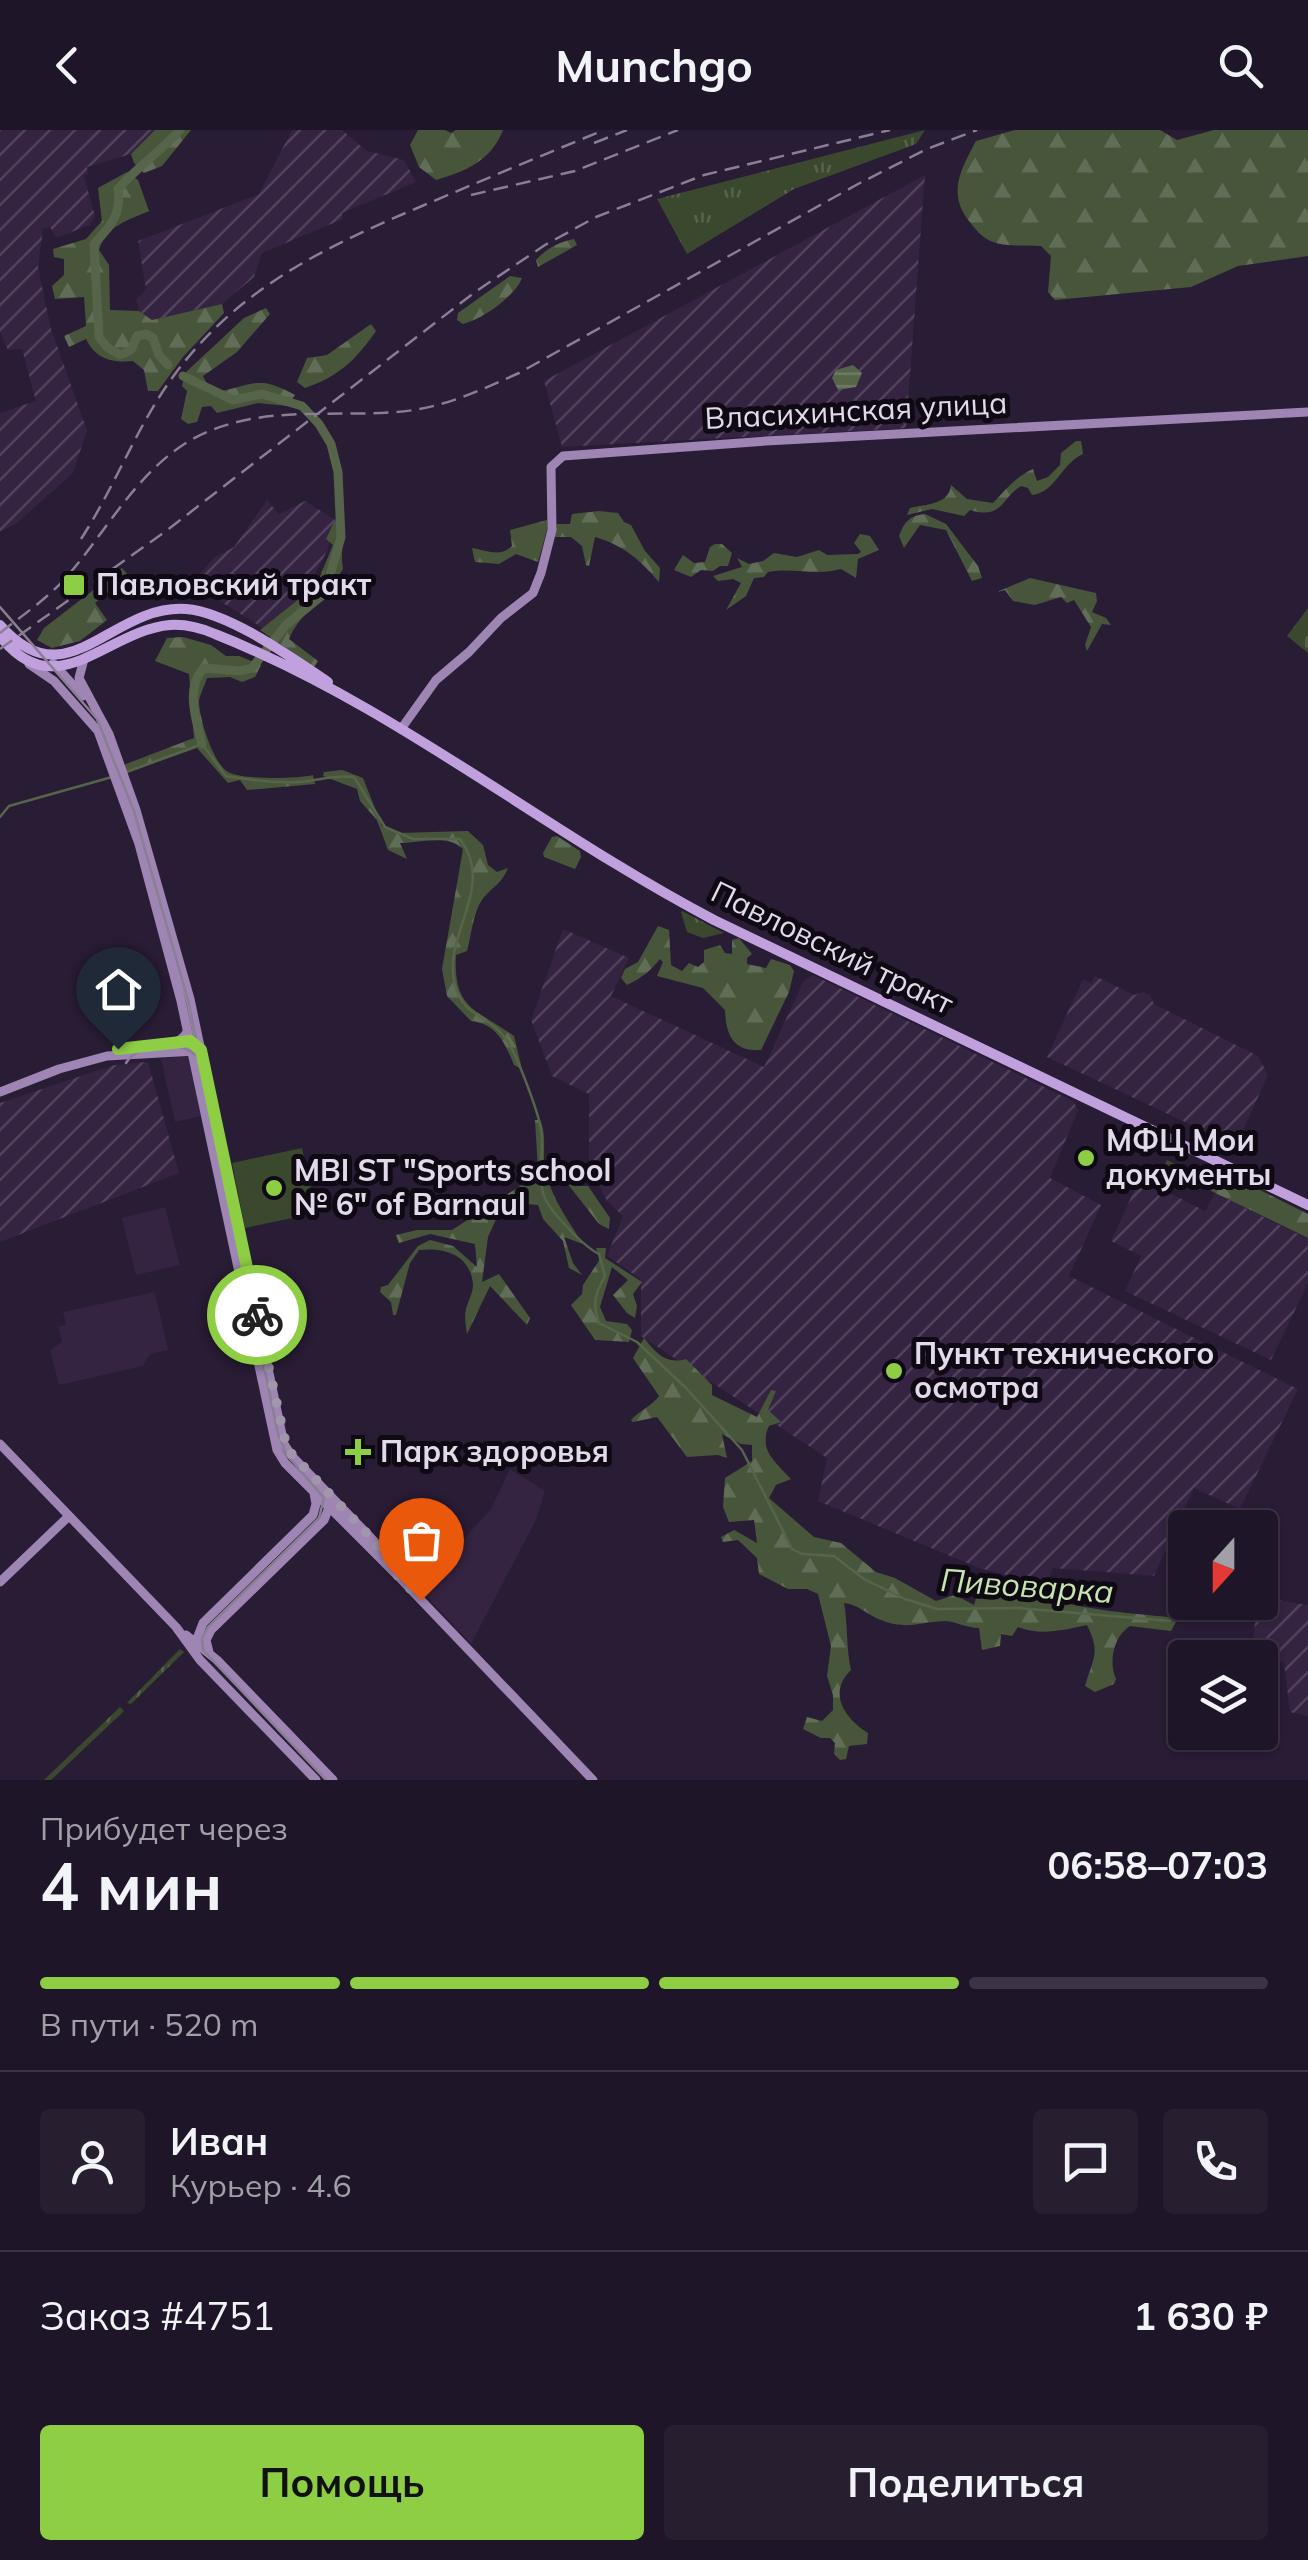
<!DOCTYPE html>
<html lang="ru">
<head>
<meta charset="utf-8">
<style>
	body { margin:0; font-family:Mulish,sans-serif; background:#271e30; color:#f1f3f6; height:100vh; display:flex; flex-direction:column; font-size:38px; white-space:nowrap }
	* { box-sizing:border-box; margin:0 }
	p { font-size:32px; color:#a19fa8 }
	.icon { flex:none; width:55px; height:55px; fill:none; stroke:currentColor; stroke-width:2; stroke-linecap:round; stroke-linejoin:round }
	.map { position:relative; height:1650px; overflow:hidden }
	.drawer { display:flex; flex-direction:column; background:#1f1528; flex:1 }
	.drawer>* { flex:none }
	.needle { width:65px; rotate:201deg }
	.tools { position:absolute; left:1168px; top:1380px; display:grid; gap:20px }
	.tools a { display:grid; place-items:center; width:110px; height:110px; border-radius:10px; background:#1f1528; box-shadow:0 2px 8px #0004,0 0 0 2px #3c3445; font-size:50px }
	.pin { position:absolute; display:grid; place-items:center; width:85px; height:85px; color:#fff; margin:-102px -42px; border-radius:50% 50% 50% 0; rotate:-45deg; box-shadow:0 0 10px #0007 }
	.pin .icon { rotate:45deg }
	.courier { position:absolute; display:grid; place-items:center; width:100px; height:100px; margin:-50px; border:8px solid #8dce45; border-radius:50%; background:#fff; color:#222; box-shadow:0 2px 12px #0007 }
	.headline em { font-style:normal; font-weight:700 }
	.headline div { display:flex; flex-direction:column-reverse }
	.headline { display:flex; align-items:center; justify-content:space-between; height:170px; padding:0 40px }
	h1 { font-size:65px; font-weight:700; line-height:75px }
	.bar { display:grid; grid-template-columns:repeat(4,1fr); gap:15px 10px; align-content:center; height:120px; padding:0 40px }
	.bar i { height:12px; border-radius:8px; background:#3c3445 }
	.bar .on { background:#8dce45 }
	.bar p { grid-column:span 4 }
	.line { display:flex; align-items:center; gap:25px; padding:0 40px; border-top:2px solid #3c3445 }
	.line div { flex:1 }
	.round { display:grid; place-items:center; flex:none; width:105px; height:105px; border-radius:10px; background:#271e30 }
	.cta { display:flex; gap:20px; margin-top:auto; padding:20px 40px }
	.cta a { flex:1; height:115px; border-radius:10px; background:#8dce45; color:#111; font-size:40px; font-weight:700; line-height:115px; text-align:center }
	.cta a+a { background:#271e30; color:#f1f3f6 }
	header { display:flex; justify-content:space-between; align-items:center; height:130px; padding:0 40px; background:#1f1528; font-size:45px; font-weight:700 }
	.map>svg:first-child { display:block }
	.built { fill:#342341 }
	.industrial { fill:url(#industrial-furrows) }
	.grass { fill:url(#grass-tufts) }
	.forest { fill:url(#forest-firs) }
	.cemetery { fill:url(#cemetery-stones) }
	.pitch { fill:#3a492e }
	.water { fill:url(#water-rules) }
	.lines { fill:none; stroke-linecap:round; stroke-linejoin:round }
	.stream { stroke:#566549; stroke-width:2.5 }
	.river { stroke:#566549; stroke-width:9 }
	.secondary { stroke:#9e85b4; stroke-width:9 }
	.primary { stroke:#c1a1dd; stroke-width:10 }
	.tram { stroke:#897e93; stroke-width:2.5 }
	.rail { stroke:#897e93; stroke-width:2.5; stroke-dasharray:15 8; stroke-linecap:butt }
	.done { stroke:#a197ab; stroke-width:10; stroke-dasharray:0 18 }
	.route { stroke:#8dce45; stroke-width:12 }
	.poi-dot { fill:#8dce45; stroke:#0f0914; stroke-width:4 }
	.labels { text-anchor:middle; stroke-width:10; stroke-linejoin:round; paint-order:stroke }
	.street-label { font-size:30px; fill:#e2d9ea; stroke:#0f0914 }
	.poi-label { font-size:30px; font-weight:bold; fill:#e2d9ea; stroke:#0f0914; text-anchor:start }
	.water-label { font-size:32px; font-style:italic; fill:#c7e5af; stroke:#0f0914 }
</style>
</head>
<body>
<header><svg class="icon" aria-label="back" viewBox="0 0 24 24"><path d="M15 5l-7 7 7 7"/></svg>Munchgo<svg class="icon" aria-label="search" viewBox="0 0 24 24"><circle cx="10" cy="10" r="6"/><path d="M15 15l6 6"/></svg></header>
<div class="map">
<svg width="1308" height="1650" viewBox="0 0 1308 1650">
	<defs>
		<pattern id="industrial-furrows" width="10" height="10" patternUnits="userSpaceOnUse" patternTransform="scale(2.5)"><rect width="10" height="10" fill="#342341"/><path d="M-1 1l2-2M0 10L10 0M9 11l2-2" fill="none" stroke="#51425d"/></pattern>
		<pattern id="grass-tufts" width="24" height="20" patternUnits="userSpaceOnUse" patternTransform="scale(2.5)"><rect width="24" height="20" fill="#3a492e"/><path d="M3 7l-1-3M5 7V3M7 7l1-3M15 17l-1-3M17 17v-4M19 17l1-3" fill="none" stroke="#56634c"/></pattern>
		<pattern id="forest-firs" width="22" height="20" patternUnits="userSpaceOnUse" patternTransform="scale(2.5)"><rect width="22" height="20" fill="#47563a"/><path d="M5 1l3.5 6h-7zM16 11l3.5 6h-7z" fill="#616e57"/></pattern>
		<pattern id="cemetery-stones" width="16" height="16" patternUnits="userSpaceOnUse" patternTransform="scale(2.5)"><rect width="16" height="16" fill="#3a492e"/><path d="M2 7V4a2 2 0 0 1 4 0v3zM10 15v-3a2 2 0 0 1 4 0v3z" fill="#56634c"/></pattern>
		<pattern id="water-rules" width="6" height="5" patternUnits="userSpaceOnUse" patternTransform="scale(2.5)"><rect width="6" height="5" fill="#566549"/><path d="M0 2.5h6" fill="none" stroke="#6e7a63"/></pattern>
	</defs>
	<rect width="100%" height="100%" fill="#291c35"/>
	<path class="built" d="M 188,925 L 201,986 L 175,992 L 161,929 Z
		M 165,1077 L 180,1135 L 136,1145 L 122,1088 Z
		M 155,1162 L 168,1220 L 150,1224 L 143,1236 L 59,1255 L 50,1220 L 62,1212 L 58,1197 L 66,1194 L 63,1182 Z
		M 510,1339 L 545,1361 L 536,1390 L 471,1514 L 419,1458 L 491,1379 Z"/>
	<path class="industrial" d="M 0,0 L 155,0 L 131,24 L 87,37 L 88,44 L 84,46 L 95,86 L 90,95 L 56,108 L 50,97 L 43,99 L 38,137 L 51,199 L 87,300 L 73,343 L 17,393 L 0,402 L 0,283 L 36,271 L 22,219 L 8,220 L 0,202 Z
		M 292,0 L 342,0 L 367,21 L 404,30 L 416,52 L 342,83 L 343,89 L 262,123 L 254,147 L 222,174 L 152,190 L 139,181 L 136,170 L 146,159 L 138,111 L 259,64 Z
		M 925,45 L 906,298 L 562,317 L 544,251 Z
		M 267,370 L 279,384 L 305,371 L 337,391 L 327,421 L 298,477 L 266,500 L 191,453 L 215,427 L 234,417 Z
		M 563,799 L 629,828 L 611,866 L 764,937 L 804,850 L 813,845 L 1073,971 L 1078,980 L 1050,1048 L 1101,1075 L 1069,1146 L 1298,1259 L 1240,1379 L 1194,1358 L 1154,1446 L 1053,1438 L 1046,1455 L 979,1438 L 818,1371 L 827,1328 L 641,1206 L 641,1149 L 607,1126 L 623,1086 L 607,1071 L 589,1035 L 589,964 L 552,946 L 531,890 Z
		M 1095,846 L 1134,865 L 1143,862 L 1150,865 L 1154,874 L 1258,926 L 1268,945 L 1236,1016 L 1047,927 L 1083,849 L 1091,853 Z
		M 148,932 L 179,1043 L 0,1112 L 0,973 L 114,935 Z
		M 1140,1048 L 1205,1081 L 1215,1063 L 1308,1109 L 1308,1153 L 1271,1230 L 1125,1161 L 1141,1126 L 1111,1111 Z
		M 1260,1467 L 1308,1475 L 1308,1586 L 1290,1582 L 1284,1532 L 1252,1524 L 1255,1491 L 1203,1484 L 1207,1473 L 1260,1472 Z"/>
	<path class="grass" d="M 925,0 L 916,14 L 794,59 L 687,124 L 657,69 Z
		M 681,782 L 682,781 L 724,803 L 703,808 L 687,802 Z
		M 1167,1030 L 1208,1049 L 1203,1059 L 1162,1040 Z
		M 180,1519 L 184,1522 L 131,1574 L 127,1573 Z
		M 120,1577 L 124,1581 L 51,1650 L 44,1650 Z"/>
	<path class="forest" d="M 155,0 L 191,0 L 162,36 L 144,43 L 134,33 L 131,24 Z
		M 418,0 L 445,0 L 451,3 L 456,0 L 503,0 C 491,31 466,41 436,50 L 419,37 L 410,15 Z
		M 1015,0 L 1160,0 L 1177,10 L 1214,0 L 1308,0 L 1308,126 L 1238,136 L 1191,157 L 1055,170 L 1048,162 L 1051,126 L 1041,116 C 1026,115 1007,117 993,112 C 982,108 976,100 969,91 C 947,63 961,39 976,11 Z
		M 127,42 L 138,50 L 149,81 C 128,90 106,96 99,120 L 109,135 L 110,180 L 139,181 L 152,190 L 222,174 L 224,183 L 183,227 L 158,261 L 148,261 L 144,240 L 133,231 C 111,233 96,229 86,209 L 69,217 L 64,206 L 86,196 L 84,167 L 55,169 L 52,156 L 64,145 L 64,129 L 54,127 L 53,119 L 86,109 L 102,91 L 98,58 Z
		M 574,109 L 577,115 L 538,137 L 536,130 C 547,118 559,112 574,109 Z
		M 510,146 L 522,148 C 515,166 482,190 463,194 L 457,190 L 458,183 Z
		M 266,178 L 270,184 L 237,222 L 203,246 L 210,260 C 229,264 243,252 262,253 C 272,253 286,260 295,265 L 288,276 L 258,273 L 217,283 L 211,276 L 202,277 L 197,292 L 188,294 L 181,289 L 187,261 L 182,256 L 185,243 L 244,188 Z
		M 371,194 L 376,201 C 356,230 338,247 305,258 L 297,252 L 307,228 L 327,225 Z
		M 1076,311 L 1081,311 L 1083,324 C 1061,334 1056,362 1032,365 L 1028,358 L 1021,356 C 1001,368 1003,390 970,380 L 964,386 L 932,379 L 907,385 L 910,378 C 926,374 949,375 951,355 L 967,369 L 993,373 C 1006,360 1015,347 1033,339 L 1037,351 L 1048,347 L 1060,335 L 1061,323 Z
		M 599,381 L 618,383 L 624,392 L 631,395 L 645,421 L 660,438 L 659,452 C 640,430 625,416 595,407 L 589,436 L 586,435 L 582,416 L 571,407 L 554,407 L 557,394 L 570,394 L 572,384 Z
		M 925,384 L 946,394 L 978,436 L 982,448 L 972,451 L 946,400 L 920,395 L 904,418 L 899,406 C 904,392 910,385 925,384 Z
		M 547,390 L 547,400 L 538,432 L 516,424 L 499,434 L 475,432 L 472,418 C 486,420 500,428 512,416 L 510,400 Z
		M 334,392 L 342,392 C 345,409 340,421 343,439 C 328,463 298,486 289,509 L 318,531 L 314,537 L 260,500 L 299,469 L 311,468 L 333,415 L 326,409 Z
		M 860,404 L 870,406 L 879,420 L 858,429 L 856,448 L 841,439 C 816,446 794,437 768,442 L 764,447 L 754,448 L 746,466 L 726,480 L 741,453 L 733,449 L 718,451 L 713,446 L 742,437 L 737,428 L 749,434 L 763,431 L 774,423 L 797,427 L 819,420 L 827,425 L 858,424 L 861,422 L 854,413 Z
		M 715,414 L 722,414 L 732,423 L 728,436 L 720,436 L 713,441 L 701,440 L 691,447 L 674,440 L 683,425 L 694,433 L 705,432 L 710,417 Z
		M 122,438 L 128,445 L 95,473 L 107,490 L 80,511 L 52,518 L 37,510 L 44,498 Z
		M 1030,448 L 1096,463 L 1097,471 L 1092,482 L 1106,488 L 1111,495 L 1102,494 L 1087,521 L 1085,515 L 1091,497 L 1074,470 L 1067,473 L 1061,467 L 1035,475 L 1013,471 L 1005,460 L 997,462 Z
		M 183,507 L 211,515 L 226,526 L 239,526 L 261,535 L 255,547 L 242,552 L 230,547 L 207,548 C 205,555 200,564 199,571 C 199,588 213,633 228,642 C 242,650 297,649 313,645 L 315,654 L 247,660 L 240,650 L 228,653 L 197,618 L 126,643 L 124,636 L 126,634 L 194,608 L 189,544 L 155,531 L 167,508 Z
		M 342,640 L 363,648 L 382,696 L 399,703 L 468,701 L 483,715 L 488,735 L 497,742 L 508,738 C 502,752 497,754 487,764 C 473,777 472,804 467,821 L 456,825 C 453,880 476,879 514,906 L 522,939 L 514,935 C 505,913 497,894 471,891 L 447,866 L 442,839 L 463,719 C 447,703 421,713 400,713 L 407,729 L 388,720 L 377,690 L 360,671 L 357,659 L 323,646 L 324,642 Z
		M 557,706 L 580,721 L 581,727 L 575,739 L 544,727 L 543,723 L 552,707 Z
		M 658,796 L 669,800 L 671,835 L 682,841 L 689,833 L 698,837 L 704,832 L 704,820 L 720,815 L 725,823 L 732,824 L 732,810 L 739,808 L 752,824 L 747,828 L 747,834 L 766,838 L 771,829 L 790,835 L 794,841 L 789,862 L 761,920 C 733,922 726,905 725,880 L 703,858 L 657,846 L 663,832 L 660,829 C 650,841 642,848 627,855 L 621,848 L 625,839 L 638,832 Z
		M 535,990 L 540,990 C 548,1007 541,1026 546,1044 C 553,1070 569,1092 583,1114 L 564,1107 L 573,1133 L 582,1145 L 569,1138 L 563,1111 L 543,1089 L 538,1075 L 526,1074 L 513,1086 L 506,1083 L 498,1085 L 488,1107 L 482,1152 L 499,1144 L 530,1188 L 527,1195 L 490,1156 L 467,1204 C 466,1196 464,1187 466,1179 C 468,1171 473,1163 473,1155 C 471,1125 445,1117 419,1120 L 410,1133 L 396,1185 L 393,1185 L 391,1172 L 380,1162 L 381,1157 L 388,1155 L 418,1116 L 430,1110 L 453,1116 L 477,1137 L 475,1114 L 430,1104 L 399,1113 L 396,1105 L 417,1100 L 452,1100 L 523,1054 L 518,1040 L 538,1039 Z
		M 560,1030 L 566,1041 L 580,1056 L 588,1056 L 610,1088 L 609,1099 L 599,1094 L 560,1044 Z
		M 1220,1040 L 1308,1084 L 1308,1108 L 1211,1061 Z
		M 596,1118 L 606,1118 L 605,1128 L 642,1152 L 633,1164 L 637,1176 L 635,1188 L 627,1183 L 613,1165 L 628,1150 L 612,1137 L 600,1177 L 606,1191 L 627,1194 L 632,1200 L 629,1212 L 595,1210 L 571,1175 L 582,1164 L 583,1155 L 600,1129 Z
		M 644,1208 C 656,1223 666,1235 686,1229 L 712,1255 L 712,1265 L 757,1287 L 771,1260 L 776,1261 L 768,1280 L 781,1292 L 769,1296 C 758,1319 775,1332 791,1349 L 776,1355 L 769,1368 L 814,1407 L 841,1413 L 876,1442 L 895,1448 L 936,1471 L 955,1465 L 974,1475 L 976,1468 L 1041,1461 C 1054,1479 1152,1485 1178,1488 L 1171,1501 L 1130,1496 C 1114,1506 1108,1531 1116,1549 L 1114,1554 L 1095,1562 L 1085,1556 C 1093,1528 1101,1523 1087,1495 C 1064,1500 1040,1506 1018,1497 L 1012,1506 L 1001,1504 L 1000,1516 L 982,1520 L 979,1498 C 967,1498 957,1492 946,1491 C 923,1491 907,1501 881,1490 C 867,1485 860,1475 844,1473 C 848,1495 846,1518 851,1540 C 827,1563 845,1589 868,1603 L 867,1614 L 849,1616 L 846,1629 L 840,1630 L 834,1624 L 835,1613 L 830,1608 L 821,1608 L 803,1599 L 807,1587 L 822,1591 L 833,1580 L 833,1565 L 827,1546 L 831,1516 L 818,1464 L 807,1459 L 788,1459 L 759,1444 L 757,1428 L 738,1410 L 723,1412 L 721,1407 L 734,1400 L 757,1413 L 754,1390 L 729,1392 L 723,1377 L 725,1348 L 752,1331 L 752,1315 L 741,1314 L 722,1304 L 727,1328 L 718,1325 L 687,1327 L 657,1287 L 633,1292 L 631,1290 C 640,1280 652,1276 659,1266 L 633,1228 Z"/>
	<path class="cemetery" d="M 1308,478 L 1308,523 L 1287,506 Z"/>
	<path class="pitch" d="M 302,1018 L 316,1083 L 245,1098 L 232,1033 Z"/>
	<path class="water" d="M 853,235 L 862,243 L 856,257 L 838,260 L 832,248 L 836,240 Z"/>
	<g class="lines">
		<path class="stream" d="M 124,643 L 202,614 L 226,646 C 250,650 274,653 298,652 C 317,651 335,644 354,647 L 385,697 L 413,709 L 460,709 C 497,758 441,805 455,855 C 464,888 489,885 506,909 C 517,925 535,974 540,994 C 546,1016 537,1042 543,1063 C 547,1079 583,1116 599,1124 L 605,1146 C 595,1164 592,1173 599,1193 L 637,1212 L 685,1257 L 742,1320 L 792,1419 L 802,1424 L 834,1426 L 864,1449 L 905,1469 L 937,1479 L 1018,1478 L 1170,1491
			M 0,687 L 9,676 L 112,647"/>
		<path class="river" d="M 168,235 L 159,225 L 153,208 L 146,204 L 137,206 L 131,220 L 120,225 L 107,217 L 99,207 L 94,114 C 110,97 122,84 118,59 C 137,37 160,22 180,0
			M 183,246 L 233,270 L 262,264 L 302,276 L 319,294 L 331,314 L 338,342 L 341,407 L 325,463 L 286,495 L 252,538 L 240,541 L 204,538 C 185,556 196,591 202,614"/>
		<path class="secondary" d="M 84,529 L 79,548 L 109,604 L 136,680 L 190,869 L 284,1314 L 291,1325 L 374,1411 L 388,1431
			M 53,533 L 83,566
			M 29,534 L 54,551 L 98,601 L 139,714 L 181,871 L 277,1320 L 285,1333 L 398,1446 L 593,1650
			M 401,599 L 436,550 L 469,522 L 501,488 L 533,463 L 541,443 L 552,400 L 551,337 L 563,326 L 766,311 L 1308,282
			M 129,918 C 148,916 178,920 187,902
			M 0,962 L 59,939 L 107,926 L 196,921
			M 0,1314 L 176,1497 L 200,1530 L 316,1650
			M 0,1452 L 69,1386
			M 186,1505 L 217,1530 L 333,1650
			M 195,1514 L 203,1493 L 313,1385 L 316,1374 L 314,1363
			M 209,1522 L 206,1510 L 211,1500 L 324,1390 L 330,1375"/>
		<path class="primary" d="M 0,495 C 68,572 110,474 186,479 C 228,482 293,528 328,552
			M 0,506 C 56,578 107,500 170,495 C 185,494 201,498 215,504 C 394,575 544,701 714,790 L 1308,1075"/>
		<path class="tram" d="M 0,477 L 97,589 L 134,681 L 188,870 L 278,1304 L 287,1325 L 324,1368 L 319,1388 L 208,1497 L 202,1508 L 203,1520 L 326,1650
			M 126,933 C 139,911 186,909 200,930"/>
		<path class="rail" d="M 594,13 L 627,0
			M 471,65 L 575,41 L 678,0
			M 81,409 C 116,355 137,295 175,244 C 240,157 325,117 422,76 C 483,50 543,25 604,0
			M 0,503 C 24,484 50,467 70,443 C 111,395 145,328 207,302 C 268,276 332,287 396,282 C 441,279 479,261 519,243 L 858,54 L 927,19 L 977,0
			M 0,519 L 166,401 L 475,162 L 545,115 L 596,87 L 704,45 L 890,0"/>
	</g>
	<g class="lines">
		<path class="done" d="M 257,1185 L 287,1319 L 374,1411 L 398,1446 L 421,1470"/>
		<path class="route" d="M 118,919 L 190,911 L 201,920 L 257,1185"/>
	</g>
	<g class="poi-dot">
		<rect x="62" y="443" width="24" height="24" rx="5"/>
		<circle cx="1086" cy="1028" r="10"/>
		<circle cx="274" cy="1058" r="10"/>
		<circle cx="894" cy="1241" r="10"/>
		<path d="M353 1307h10v10h10v10h-10v10h-10v-10h-10v-10h10z"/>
	</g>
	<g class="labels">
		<g class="street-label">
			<text transform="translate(856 281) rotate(-3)" y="10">Власихинская улица</text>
			<text transform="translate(832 818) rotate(26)" y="10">Павловский тракт</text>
		</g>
		<g class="poi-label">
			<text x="96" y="465">Павловский тракт</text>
			<text x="1106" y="1021">МФЦ Мои<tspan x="1106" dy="34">документы</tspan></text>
			<text x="294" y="1051">MBI ST "Sports school<tspan x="294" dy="34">№ 6" of Barnaul</tspan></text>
			<text x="914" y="1234">Пункт технического<tspan x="914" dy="34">осмотра</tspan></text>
			<text x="380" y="1332">Парк здоровья</text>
		</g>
		<g class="water-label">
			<text transform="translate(1027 1456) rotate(4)" y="11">Пивоварка</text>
		</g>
	</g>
</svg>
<div class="tools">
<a><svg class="needle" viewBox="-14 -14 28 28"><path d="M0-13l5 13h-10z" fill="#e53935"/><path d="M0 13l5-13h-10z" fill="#a19fa8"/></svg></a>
<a><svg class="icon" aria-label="layers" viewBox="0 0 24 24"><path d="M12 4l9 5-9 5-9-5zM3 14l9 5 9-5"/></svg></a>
</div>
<div class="pin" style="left:421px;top:1470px;background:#ea580c"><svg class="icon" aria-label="bag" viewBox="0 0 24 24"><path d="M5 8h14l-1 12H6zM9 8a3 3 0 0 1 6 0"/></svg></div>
<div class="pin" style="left:118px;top:919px;background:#1f2937"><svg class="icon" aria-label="home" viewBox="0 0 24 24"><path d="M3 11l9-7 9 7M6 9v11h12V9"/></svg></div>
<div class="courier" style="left:257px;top:1185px"><svg class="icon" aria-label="bike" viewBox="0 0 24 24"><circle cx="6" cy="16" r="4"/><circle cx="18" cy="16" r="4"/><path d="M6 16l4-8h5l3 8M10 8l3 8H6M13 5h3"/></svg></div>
</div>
<section class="drawer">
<div class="headline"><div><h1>4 мин</h1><p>Прибудет через</p></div><em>06:58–07:03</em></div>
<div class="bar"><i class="on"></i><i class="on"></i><i class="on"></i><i></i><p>В пути · 520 m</p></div>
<div class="line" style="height:180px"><a class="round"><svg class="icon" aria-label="person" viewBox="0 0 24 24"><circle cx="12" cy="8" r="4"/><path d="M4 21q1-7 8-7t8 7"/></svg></a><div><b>Иван</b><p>Курьер · 4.6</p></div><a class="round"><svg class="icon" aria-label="chat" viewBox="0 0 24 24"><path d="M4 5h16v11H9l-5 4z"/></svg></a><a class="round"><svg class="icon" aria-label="phone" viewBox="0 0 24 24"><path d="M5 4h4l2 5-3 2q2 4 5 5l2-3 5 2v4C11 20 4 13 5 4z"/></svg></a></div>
<div class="line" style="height:130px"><div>Заказ #4751</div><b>1 630 ₽</b></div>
<div class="cta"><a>Помощь</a><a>Поделиться</a></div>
</section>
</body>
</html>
